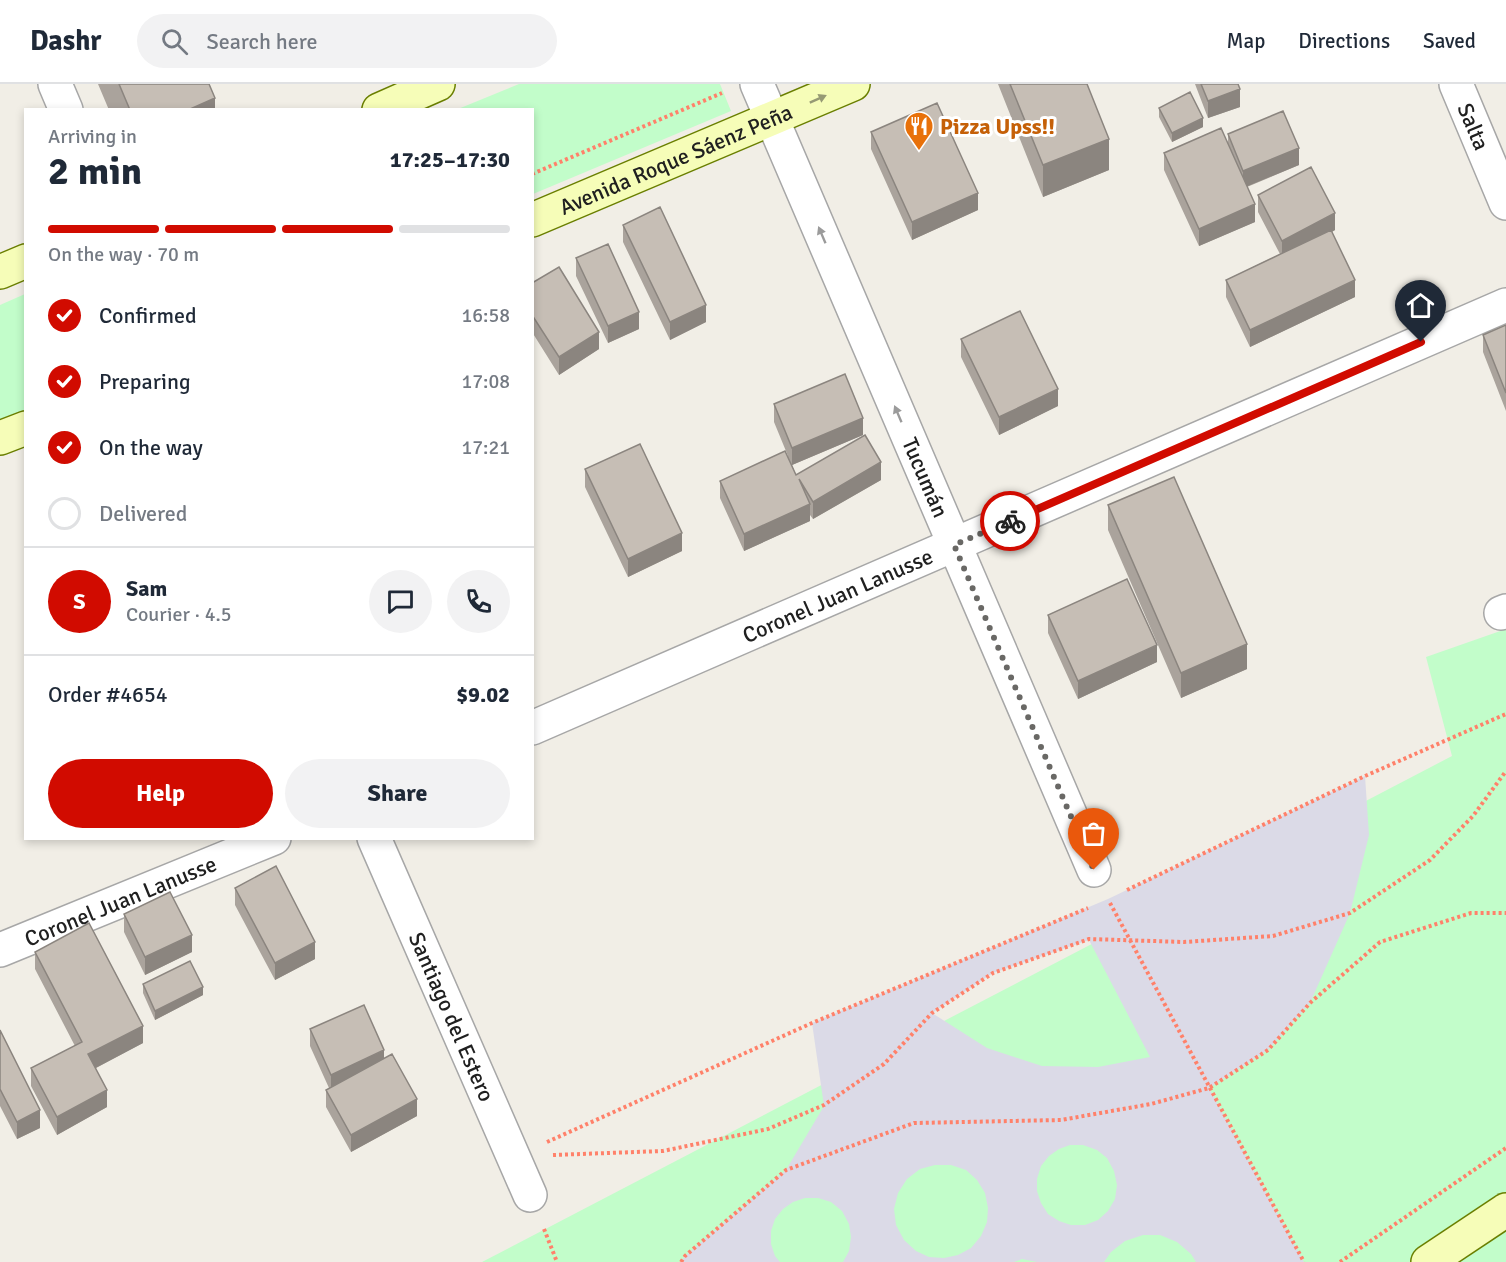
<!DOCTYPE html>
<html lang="en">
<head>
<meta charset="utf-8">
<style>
	body { margin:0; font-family:Signika,sans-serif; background:#f2f2f3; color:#1f2937; height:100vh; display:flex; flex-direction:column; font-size:22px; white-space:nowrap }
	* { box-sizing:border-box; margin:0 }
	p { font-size:20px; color:#747a83 }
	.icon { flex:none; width:33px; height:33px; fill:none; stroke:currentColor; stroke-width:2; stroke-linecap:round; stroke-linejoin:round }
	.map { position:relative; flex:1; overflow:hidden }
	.panel { position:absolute; left:24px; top:24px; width:510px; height:732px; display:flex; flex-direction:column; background:#fff; border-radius:0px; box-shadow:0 3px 9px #0003 }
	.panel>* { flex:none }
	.pin { position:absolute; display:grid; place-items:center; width:51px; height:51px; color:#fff; margin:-62px -26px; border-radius:50% 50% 50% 0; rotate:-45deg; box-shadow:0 0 6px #0007 }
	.pin .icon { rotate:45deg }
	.courier { position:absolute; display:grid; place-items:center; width:60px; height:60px; margin:-30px; border:4px solid #d10b00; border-radius:50%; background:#fff; color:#222; box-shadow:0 2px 8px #0007 }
	.head em { font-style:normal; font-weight:800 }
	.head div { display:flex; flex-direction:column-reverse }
	.head { display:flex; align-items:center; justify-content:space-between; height:102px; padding:0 24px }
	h1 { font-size:39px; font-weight:800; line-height:45px }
	.bar { display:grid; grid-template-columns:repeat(4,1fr); gap:9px 6px; align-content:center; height:72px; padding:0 24px }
	.bar i { height:8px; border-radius:4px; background:#e0e1e3 }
	.bar .selected { background:#d10b00 }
	.bar p { grid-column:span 4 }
	.line { display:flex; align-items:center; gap:15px; padding:0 24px; border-top:2px solid #e0e1e3 }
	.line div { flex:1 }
	.round { display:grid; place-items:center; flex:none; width:63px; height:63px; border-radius:32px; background:#f2f2f3 }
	ol { padding:0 24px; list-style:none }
	li { display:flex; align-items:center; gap:18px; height:66px }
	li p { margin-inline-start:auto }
	li .icon { padding:6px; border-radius:50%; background:#d10b00; color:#fff; stroke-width:4 }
	li:last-child { color:#747a83 }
	li i { width:33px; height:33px; border:3px solid #e0e1e3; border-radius:50% }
	.action { display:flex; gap:12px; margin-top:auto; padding:12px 24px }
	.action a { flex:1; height:69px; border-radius:36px; background:#d10b00; color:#fff; font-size:24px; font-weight:800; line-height:69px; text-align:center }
	.action a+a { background:#f2f2f3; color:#1f2937 }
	header { display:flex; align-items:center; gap:36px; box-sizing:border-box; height:84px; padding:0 30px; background:#fff; border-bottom:2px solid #e0e1e3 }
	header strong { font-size:28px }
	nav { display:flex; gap:33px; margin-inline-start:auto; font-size:21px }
	.search { width:420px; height:54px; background:#f2f2f3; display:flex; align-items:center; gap:15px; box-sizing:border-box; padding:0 21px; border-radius:33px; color:#747a83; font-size:22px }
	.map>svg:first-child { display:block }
	.park { fill:#c2fdca }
	.plaza { fill:#dbdae7; fill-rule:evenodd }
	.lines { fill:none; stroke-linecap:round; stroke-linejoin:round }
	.street-casing { stroke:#a7a7a7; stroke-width:36 }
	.secondary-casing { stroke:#6a7f00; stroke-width:36 }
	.path { stroke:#ff816a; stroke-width:4; stroke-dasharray:3 3; stroke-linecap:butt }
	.street { stroke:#fff; stroke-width:33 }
	.secondary { stroke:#f6fdb8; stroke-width:33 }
	.wall { fill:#aaa39c }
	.shaded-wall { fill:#8b857f }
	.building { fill:#c6beb5; stroke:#8b857f; stroke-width:1.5 }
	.oneway { fill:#969a74 }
	.oneway2 { fill:#9b9b9b }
	.done { stroke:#696865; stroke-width:6; stroke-dasharray:0 10.8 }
	.route { stroke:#d10b00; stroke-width:8 }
	.labels { text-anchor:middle; stroke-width:6; stroke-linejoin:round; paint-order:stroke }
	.food-label { font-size:22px; font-weight:bold; fill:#c56008; stroke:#fff; text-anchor:start }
	.street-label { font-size:22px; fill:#202020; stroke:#fff }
</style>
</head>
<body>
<header>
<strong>Dashr</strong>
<div class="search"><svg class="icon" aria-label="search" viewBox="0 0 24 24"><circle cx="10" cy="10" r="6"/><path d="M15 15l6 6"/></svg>Search here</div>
<nav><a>Map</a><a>Directions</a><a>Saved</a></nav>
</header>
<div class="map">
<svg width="1506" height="1178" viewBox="0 0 1506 1178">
	<rect width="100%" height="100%" fill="#f1eee6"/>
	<path class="park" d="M 519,0 L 720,0 L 731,27 L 533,110 L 532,26 L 458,25 Z
		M 25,210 L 25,326 L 0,337 L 0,221 Z
		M 1506,545 L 1506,1178 L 482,1178 L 1452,672 L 1426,573 Z"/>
	<path class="plaza" d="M 1365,692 L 1369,751 L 1350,829 L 1310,919 L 1268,966 L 1209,1004 L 1304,1178 L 1196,1178 L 1191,1170 L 1177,1158 L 1160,1151 L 1143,1151 L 1125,1157 L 1111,1168 L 1104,1178 L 1037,1178 L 1022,1175 L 1014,1178 L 843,1178 L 849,1167 L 851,1153 L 849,1140 L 842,1127 L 831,1118 L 818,1114 L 805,1114 L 793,1118 L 783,1125 L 775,1135 L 771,1147 L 771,1160 L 775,1172 L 780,1178 L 681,1178 L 685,1172 L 786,1086 L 824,1022 L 812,939 L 1108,815 ZM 1089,856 L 1150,973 L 1098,983 L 1042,982 L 987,964 L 932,929 L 993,889 ZM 1070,1061 L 1083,1061 L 1097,1066 L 1107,1074 L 1114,1087 L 1117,1101 L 1115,1115 L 1108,1127 L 1098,1136 L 1085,1141 L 1071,1141 L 1059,1137 L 1048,1130 L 1041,1119 L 1037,1107 L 1037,1095 L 1041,1082 L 1049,1072 L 1059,1065 ZM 935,1081 L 951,1081 L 966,1086 L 977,1096 L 985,1109 L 988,1124 L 987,1138 L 981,1152 L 971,1164 L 958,1171 L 944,1174 L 929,1173 L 916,1167 L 904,1156 L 896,1141 L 894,1125 L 898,1109 L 907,1095 L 920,1085 Z"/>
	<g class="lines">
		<g class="street-casing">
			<g id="street">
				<path d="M 55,0 L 66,26"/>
				<path id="s1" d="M 757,0 L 1094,786"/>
				<path id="s2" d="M 1456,0 L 1506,119"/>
				<path d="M 1501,529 L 1506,527"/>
				<path id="s3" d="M 532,644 L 1506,221"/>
				<path id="s4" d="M 374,754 L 530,1111"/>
				<path id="s5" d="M 0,866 L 274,754"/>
			</g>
		</g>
		<g class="secondary-casing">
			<g id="secondary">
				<path d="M 379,26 L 438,0"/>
				<path id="s6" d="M 532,136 L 853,0"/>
				<path d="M 0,188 L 26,177"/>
				<path d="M 0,354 L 26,344"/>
				<path d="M 1428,1178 L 1506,1126"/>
			</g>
		</g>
		<path class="path" d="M 532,90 L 722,9
			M 1127,806 L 1365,692 L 1506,630
			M 1110,819 L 1304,1178
			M 547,1058 L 812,939 L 1088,824
			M 553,1071 L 663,1067 L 768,1045 L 824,1021 L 884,980 L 932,929 L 993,889 L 1089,855 L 1184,858 L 1273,852 L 1350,829 L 1430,776 L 1473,732 L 1506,687
			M 544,1145 L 557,1178
			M 681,1178 L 685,1172 L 786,1086 L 914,1039 L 1061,1036 L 1151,1020 L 1209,1004 L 1268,966 L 1310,919 L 1380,858 L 1471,829 L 1506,829
			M 1340,1178 L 1506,1064"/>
		<use href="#street" class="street"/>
		<use href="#secondary" class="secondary"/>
	</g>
	<path class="wall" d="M 98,0 L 209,0 L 215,26 L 109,26 Z
		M 998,0 L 1087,0 L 1109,86 L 1043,113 Z
		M 1195,0 L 1238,0 L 1240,23 L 1208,34 Z
		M 1159,24 L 1203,43 L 1172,58 L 1159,33 Z
		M 871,48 L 978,126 L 912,156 L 871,65 Z
		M 1228,50 L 1299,81 L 1247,103 L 1255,138 L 1199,162 L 1164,86 L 1164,69 L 1228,59 Z
		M 1258,111 L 1335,146 L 1332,148 L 1355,213 L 1250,263 L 1226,213 L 1226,196 L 1280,170 L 1258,128 Z
		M 623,141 L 706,238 L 670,256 L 623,158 Z
		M 576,174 L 639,245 L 608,259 L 576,192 Z
		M 532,199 L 599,265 L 559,291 L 532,248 Z
		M 1506,241 L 1506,327 L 1483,268 L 1483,251 Z
		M 961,255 L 1058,322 L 999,351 L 961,273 Z
		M 774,320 L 863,351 L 792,381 L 796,391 L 881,396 L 813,435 L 810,431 L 810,437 L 744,467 L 720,414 L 720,397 L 788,372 L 774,338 Z
		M 585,385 L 682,467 L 628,493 L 585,403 Z
		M 1108,421 L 1247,585 L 1181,614 L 1108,446 Z
		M 1048,531 L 1157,578 L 1078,615 L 1048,549 Z
		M 235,804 L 315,875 L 275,896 L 235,821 Z
		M 124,830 L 192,868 L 145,891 L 124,848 Z
		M 35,868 L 143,959 L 96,984 L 107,1023 L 57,1051 L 31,1002 L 31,984 L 75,962 L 35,885 Z
		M 143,900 L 203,911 L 155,936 L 143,909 Z
		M 310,945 L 384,974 L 417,1032 L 351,1068 L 326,1023 L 326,1006 L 329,1004 L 310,962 Z
		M 0,946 L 40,1044 L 17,1055 L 0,1022 Z"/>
	<path class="shaded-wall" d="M 1240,5 L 1240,23 L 1208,34 L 1208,17 Z
		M 215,14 L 215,26 L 188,26 Z
		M 1203,34 L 1203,43 L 1172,58 L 1172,49 Z
		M 1109,55 L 1109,86 L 1043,113 L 1043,81 Z
		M 1299,64 L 1299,81 L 1243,104 L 1243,87 Z
		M 978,109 L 978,126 L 912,156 L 912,138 Z
		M 1255,120 L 1255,138 L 1199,162 L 1199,145 Z
		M 1335,129 L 1335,146 L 1282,174 L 1282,157 Z
		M 1355,196 L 1355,213 L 1250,263 L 1250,246 Z
		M 706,221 L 706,238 L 670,256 L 670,238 Z
		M 639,228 L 639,245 L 608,259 L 608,242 Z
		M 599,248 L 599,265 L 559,291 L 559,273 Z
		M 1058,305 L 1058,322 L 999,351 L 999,333 Z
		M 863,334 L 863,351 L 792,381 L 792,364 Z
		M 881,378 L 881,396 L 813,435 L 813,418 Z
		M 810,420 L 810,437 L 744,467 L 744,450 Z
		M 682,449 L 682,467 L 628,493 L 628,475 Z
		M 1247,560 L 1247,585 L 1181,614 L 1181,589 Z
		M 1157,561 L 1157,578 L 1078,615 L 1078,597 Z
		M 192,851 L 192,868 L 145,891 L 145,873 Z
		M 315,858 L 315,875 L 275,896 L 275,879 Z
		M 203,903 L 203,911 L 155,936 L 155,927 Z
		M 143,942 L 143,959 L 88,988 L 88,970 Z
		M 384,966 L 384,984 L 331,1008 L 331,991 Z
		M 107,1006 L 107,1023 L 57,1051 L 57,1033 Z
		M 417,1015 L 417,1032 L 351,1068 L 351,1051 Z
		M 40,1026 L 40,1044 L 17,1055 L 17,1038 Z"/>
	<path class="building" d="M 119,0 L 209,0 L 215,14 L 188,26 L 130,26 Z
		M 1010,0 L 1087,0 L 1109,55 L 1043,81 Z
		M 1201,0 L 1238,0 L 1240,5 L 1208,17 Z
		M 1190,8 L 1203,34 L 1172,49 L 1159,24 Z
		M 937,19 L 978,109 L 912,138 L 871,48 Z
		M 1283,27 L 1299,64 L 1243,87 L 1228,50 Z
		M 1221,44 L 1255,120 L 1199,145 L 1164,69 Z
		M 1311,83 L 1335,129 L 1282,157 L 1258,111 Z
		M 660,123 L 706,221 L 670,238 L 623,141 Z
		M 1331,146 L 1355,196 L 1250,246 L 1226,196 Z
		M 608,160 L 639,228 L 608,242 L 576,174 Z
		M 559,183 L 599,248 L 559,273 L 532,231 L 532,199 Z
		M 1020,227 L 1058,305 L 999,333 L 961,255 Z
		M 1506,241 L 1506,309 L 1483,251 Z
		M 845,290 L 863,334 L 792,364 L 774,320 Z
		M 865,351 L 881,378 L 813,418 L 799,395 L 810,420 L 744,450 L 720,397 L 785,367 L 796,391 Z
		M 640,360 L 682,449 L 628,475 L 585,385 Z
		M 1174,393 L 1247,560 L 1181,589 L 1108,421 Z
		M 1127,495 L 1157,561 L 1078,597 L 1048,531 Z
		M 276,782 L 315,858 L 275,879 L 235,804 Z
		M 170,808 L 192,851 L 145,873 L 124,830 Z
		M 89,839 L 143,942 L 88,970 L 107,1006 L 57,1033 L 31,984 L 82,958 L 35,868 Z
		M 190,877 L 203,903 L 155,927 L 143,900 Z
		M 364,921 L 384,966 L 331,991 L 310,945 Z
		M 0,946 L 40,1026 L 17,1038 L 0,1005 Z
		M 392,970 L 417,1015 L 351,1051 L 326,1006 Z"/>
	<defs><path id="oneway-solid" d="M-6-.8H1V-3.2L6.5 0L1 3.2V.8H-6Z" transform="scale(1.5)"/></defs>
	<use class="oneway" href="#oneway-solid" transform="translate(818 15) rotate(-24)"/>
	<g class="oneway2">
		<use href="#oneway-solid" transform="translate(822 151) rotate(-113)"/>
		<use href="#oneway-solid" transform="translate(898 330) rotate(-113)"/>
	</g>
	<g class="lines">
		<path class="done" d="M 1010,437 L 954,461 L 1094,786"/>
		<path class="route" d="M 1010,437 L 1421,258"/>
	</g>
	<defs>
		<g id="restaurant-pin" transform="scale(1.5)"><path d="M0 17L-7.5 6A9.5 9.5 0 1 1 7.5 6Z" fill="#e8710a" stroke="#fff"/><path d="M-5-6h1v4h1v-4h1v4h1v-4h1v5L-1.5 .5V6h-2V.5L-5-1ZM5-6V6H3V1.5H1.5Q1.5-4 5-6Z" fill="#fff"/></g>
	</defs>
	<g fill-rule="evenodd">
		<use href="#restaurant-pin" x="919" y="42"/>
	</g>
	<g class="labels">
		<g class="food-label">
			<text x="940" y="50">Pizza Upss!!</text>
		</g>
		<g class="street-label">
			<text dy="8" stroke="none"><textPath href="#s2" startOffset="46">Salta</textPath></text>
			<text dy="8" stroke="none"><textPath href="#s6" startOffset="156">Avenida Roque Sáenz Peña</textPath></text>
			<text dy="8" stroke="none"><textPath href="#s1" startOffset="428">Tucumán</textPath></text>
			<text dy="8" stroke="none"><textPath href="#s3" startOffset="333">Coronel Juan Lanusse</textPath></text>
			<text dy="8" stroke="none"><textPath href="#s5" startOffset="130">Coronel Juan Lanusse</textPath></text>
			<text dy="8" stroke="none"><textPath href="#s4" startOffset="195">Santiago del Estero</textPath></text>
		</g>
	</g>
</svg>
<div class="pin" style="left:1094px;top:786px;background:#ea580c"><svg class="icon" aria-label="bag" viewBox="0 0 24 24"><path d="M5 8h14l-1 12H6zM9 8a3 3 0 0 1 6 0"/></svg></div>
<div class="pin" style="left:1421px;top:258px;background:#1f2937"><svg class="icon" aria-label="home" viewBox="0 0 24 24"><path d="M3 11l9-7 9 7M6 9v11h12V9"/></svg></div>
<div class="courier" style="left:1010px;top:437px"><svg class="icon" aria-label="bike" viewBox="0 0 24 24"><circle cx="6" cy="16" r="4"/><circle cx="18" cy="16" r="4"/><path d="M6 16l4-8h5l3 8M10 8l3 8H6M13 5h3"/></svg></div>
<section class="panel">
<div class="head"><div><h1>2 min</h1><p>Arriving in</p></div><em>17:25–17:30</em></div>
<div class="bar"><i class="selected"></i><i class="selected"></i><i class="selected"></i><i></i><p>On the way · 70 m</p></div>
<ol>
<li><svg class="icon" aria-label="check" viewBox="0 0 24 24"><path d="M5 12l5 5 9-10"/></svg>Confirmed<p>16:58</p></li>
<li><svg class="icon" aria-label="check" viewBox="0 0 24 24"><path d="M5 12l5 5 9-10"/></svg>Preparing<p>17:08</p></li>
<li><svg class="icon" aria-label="check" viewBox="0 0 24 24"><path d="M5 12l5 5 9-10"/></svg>On the way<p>17:21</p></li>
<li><i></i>Delivered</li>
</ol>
<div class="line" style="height:108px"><b class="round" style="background:#d10b00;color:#fff">S</b><div><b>Sam</b><p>Courier · 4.5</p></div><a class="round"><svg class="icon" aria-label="chat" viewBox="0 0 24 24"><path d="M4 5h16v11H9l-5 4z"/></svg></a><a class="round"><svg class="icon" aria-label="phone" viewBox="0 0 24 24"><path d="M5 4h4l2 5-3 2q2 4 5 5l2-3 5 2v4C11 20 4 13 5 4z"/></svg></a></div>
<div class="line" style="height:78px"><div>Order #4654</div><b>$9.02</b></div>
<div class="action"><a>Help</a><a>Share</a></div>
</section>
</div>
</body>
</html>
